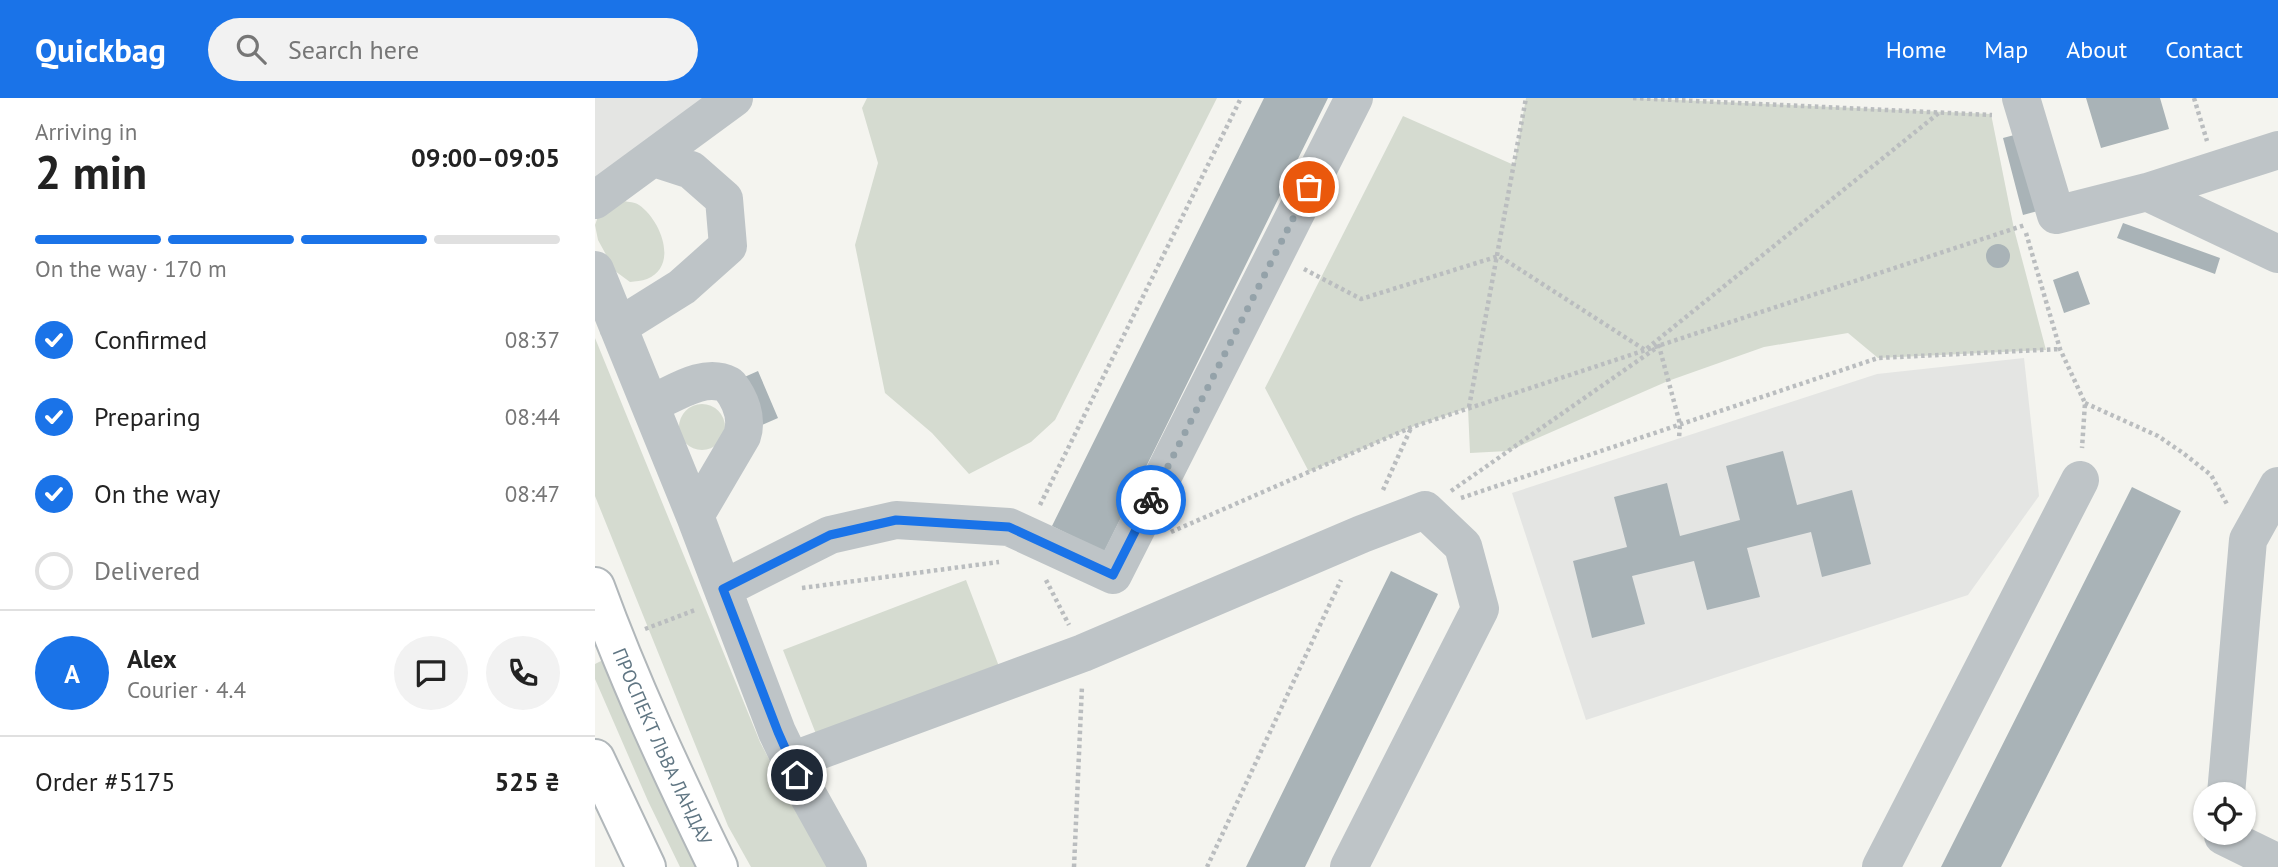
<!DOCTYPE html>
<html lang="en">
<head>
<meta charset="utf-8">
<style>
	body { margin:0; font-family:"PT Sans",sans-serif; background:#f2f2f2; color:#222; height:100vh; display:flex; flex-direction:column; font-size:26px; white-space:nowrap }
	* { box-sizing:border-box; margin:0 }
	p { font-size:23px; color:#767676 }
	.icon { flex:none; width:38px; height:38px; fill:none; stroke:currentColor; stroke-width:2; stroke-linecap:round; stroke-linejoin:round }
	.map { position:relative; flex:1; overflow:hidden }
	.sheet { display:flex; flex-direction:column; background:#fff; width:595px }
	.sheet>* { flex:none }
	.controls { position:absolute; left:1598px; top:684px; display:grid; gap:14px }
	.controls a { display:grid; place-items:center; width:63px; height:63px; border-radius:50%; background:#fff; box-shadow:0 2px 5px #0004; font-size:35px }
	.pin { position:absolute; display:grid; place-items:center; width:60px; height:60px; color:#fff; margin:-30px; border:4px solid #fff; border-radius:50%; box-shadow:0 2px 7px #0007 }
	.courier { position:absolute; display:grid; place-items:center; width:70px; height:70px; margin:-35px; border:5px solid #1a73e8; border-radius:50%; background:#fff; color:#222; box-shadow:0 2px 9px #0007 }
	.headline em { font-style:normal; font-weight:700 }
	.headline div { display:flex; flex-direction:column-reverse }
	.headline { display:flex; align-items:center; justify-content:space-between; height:119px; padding:0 35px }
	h1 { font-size:46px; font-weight:700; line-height:52px }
	.bar { display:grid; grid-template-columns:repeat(4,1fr); gap:10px 7px; align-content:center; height:84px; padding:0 35px }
	.bar i { height:9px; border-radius:5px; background:#e0e0e0 }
	.bar .on { background:#1a73e8 }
	.bar p { grid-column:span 4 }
	.line { display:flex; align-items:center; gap:18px; padding:0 35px; border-top:2px solid #e0e0e0 }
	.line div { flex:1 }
	.round { display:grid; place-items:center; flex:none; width:74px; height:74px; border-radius:37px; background:#f2f2f2 }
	ol { padding:0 35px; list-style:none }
	li { display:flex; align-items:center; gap:21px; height:77px }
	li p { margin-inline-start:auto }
	li .icon { padding:7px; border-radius:50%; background:#1a73e8; color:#fff; stroke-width:4 }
	li:last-child { color:#767676 }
	li i { width:38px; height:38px; border:4px solid #e0e0e0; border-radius:50% }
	header { display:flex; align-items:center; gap:42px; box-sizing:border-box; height:98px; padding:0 35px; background:#1a73e8; color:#fff }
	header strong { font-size:33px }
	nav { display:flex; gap:38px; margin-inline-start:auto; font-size:24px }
	.search { width:490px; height:63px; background:#f2f2f2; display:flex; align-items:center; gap:18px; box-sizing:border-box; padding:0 24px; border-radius:38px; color:#767676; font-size:26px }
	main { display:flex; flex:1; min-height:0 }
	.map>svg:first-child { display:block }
	.built { fill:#e4e5e3 }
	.green { fill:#d5dbd0 }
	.building { fill:#a9b3b7 }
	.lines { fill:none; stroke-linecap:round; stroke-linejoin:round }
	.major-casing { stroke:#b1b7ba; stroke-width:42 }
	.path { stroke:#babdbf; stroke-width:4.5; stroke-dasharray:3.5 3.5; stroke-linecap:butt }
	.minor { stroke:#bec4c7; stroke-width:38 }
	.major { stroke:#fff; stroke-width:38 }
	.done { stroke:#94a2a9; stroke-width:7; stroke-dasharray:0 12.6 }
	.route { stroke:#1a73e8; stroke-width:9 }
	.labels { text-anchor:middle; stroke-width:7; stroke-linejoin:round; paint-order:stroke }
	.street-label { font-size:19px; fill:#607683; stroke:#fff }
</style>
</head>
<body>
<header>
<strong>Quickbag</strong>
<div class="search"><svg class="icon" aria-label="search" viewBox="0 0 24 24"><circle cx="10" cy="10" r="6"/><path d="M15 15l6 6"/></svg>Search here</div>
<nav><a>Home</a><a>Map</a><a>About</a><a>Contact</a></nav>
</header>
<main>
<section class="sheet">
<div class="headline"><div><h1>2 min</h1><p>Arriving in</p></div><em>09:00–09:05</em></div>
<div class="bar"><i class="on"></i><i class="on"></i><i class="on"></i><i></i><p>On the way · 170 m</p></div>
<ol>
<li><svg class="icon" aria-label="check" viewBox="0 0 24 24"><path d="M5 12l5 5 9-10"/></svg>Confirmed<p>08:37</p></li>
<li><svg class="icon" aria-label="check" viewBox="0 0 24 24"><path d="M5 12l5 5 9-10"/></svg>Preparing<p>08:44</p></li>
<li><svg class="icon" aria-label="check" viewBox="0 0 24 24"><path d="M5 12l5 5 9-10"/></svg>On the way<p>08:47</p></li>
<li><i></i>Delivered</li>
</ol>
<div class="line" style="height:126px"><b class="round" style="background:#1a73e8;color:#fff">A</b><div><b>Alex</b><p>Courier · 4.4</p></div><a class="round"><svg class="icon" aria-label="chat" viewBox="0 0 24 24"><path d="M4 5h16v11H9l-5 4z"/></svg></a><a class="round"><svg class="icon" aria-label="phone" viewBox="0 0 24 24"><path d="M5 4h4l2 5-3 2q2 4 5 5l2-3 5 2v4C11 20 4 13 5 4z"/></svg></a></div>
<div class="line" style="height:91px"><div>Order #5175</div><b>525 ₴</b></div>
</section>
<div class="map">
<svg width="1683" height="769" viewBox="0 0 1683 769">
	<rect width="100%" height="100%" fill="#f4f4ef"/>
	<path class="built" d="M 0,0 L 109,0 L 0,102 Z
		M 1429,260 L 1444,398 L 1373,497 L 991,622 L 917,395 L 1282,276 Z"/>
	<path class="green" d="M 272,0 L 622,0 L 460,322 L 436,344 L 374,376 L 337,335 L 290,295 L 260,147 L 283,65 L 267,10 Z
		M 931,0 L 1038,0 L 1396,16 L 1419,131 L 1451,252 L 1283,260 L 1253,235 L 1169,249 L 1073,283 L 913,353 L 875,355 L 873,310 L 817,329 L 714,374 L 670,290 L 808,18 L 919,67 Z
		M 28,103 C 34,104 40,104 44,107 C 66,122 84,168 52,181 C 47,183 40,183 35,184 L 20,173 L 3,142 L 0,127 L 5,113 Z
		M 0,240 L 165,644 L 200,711 L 234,769 L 156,769 L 133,728 L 0,398 Z
		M84 329a23 23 0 1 1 46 0a23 23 0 1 1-46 0Z
		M 371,482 L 405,571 L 223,641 L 188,552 Z
		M 10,561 L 105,769 L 85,769 L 53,703 L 0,581 L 0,566 Z"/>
	<path class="building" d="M 669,0 L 733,0 L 509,454 L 457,428 Z
		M 1491,0 L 1565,0 L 1574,31 L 1506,50 Z
		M 1423,36 L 1443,113 L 1428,117 L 1408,40 Z
		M 1528,125 L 1625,160 L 1620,176 L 1522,140 Z
		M1391 158a12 12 0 1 1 24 0a12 12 0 1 1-24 0Z
		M 1483,173 L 1495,206 L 1469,215 L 1458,182 Z
		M 163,273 L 183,320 L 165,328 L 145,281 Z
		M 1188,353 L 1202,407 L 1257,392 L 1276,466 L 1227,479 L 1216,434 L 1152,450 L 1165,499 L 1112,512 L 1099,463 L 1037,478 L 1050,526 L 997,540 L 978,463 L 1032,449 L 1019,399 L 1072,385 L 1085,438 L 1145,422 L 1131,368 Z
		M 1537,389 L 1586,413 L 1406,769 L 1346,769 Z
		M 796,473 L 843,496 L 710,769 L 651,769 Z"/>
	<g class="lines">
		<g class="major-casing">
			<g id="major">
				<path id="s1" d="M 0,489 C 35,585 78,677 123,769"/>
				<path d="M 0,661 L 51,769"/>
			</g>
		</g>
		<path class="path" d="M 1038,0 L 1397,17
			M 1599,0 L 1612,43
			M 1431,135 L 1465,251 L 1490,305 L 1487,350
			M 709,171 L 766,201 L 904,158 L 1050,252 L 1345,14
			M 1490,305 L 1563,338 L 1588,355 L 1616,377 L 1633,408
			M 874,309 L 931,0
			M 788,392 L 816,330
			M 856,393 L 1064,248 L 1085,326 L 1084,340
			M 866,400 L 1283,260 L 1465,251
			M 445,407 L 646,0
			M 576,434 L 817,329 L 1430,127
			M 451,482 L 474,527
			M 207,490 L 404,464
			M 50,531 L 100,512
			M 479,769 L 487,588
			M 612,769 L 746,482"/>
		<path class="minor" d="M 1426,0 L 1461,117 L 1552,94 L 1683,52
			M 1552,94 L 1683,156
			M 0,102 L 139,0
			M 0,172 L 100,418 L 182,634 L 209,690 L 253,769
			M 23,229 L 87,189 L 133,148 L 129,101 L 96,72 L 59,60
			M 56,306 C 79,296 109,274 134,287 C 145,301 153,320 147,338 L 100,418
			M 128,491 L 235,437 L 301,422 L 414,429 L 518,477 L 759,0
			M 196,663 L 488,555 L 767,436 L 830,412 L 868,448 L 885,511 L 754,769
			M 1631,696 L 1653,442 L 1683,388
			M 1628,735 L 1628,738 L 1683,765
			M 1286,769 L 1485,382"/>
		<use href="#major" class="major"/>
	</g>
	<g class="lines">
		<path class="done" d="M 556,402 L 714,89"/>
		<path class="route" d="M 202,677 L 183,634 L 128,491 L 235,437 L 301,422 L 414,429 L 518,477 L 556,402"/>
	</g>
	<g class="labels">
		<g class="street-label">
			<text dy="7" stroke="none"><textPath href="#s1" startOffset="173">ПРОСПЕКТ ЛЬВА ЛАНДАУ</textPath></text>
		</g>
	</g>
</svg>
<div class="controls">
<a><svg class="icon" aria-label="locate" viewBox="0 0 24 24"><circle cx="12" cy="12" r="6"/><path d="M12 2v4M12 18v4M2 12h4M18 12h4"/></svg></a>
</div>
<div class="pin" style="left:714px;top:89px;background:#ea580c"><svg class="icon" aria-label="bag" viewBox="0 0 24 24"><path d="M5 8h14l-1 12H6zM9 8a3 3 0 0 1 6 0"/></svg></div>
<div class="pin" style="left:202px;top:677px;background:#1f2937"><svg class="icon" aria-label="home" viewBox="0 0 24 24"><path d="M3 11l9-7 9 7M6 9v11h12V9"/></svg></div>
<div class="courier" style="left:556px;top:402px"><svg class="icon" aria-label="bike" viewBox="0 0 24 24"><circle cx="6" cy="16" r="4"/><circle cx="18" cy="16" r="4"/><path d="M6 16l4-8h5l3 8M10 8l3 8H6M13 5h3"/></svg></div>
</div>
</main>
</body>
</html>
